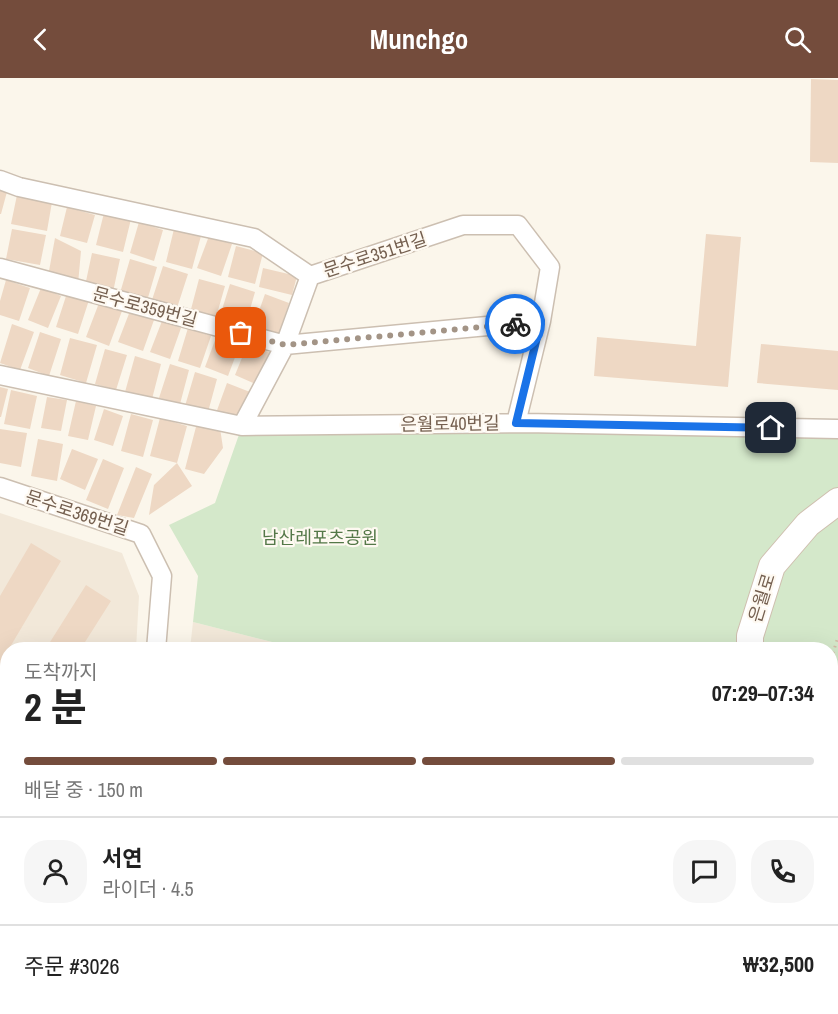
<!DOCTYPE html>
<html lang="ko">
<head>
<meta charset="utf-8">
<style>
	body { margin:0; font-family:"Archivo Narrow","Noto Sans KR",sans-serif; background:#f6f6f6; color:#222; height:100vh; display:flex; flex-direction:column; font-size:22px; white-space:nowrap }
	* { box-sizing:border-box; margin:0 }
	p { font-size:20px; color:#767676 }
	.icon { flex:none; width:33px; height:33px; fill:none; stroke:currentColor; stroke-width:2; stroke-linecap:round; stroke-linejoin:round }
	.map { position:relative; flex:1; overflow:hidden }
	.panel { position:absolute; left:0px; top:564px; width:838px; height:372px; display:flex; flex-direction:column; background:#fff; border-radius:24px 24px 0 0; box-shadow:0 6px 24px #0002 }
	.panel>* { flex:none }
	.pin { position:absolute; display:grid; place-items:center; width:51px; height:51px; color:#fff; margin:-26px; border-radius:12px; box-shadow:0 3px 9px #0006 }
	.courier { position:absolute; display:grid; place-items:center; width:60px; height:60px; margin:-30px; border:4px solid #1a73e8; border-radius:50%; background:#fff; color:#222; box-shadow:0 2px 8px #0007 }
	.overview em { font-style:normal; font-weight:700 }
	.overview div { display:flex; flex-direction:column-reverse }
	.overview { display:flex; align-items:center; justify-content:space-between; height:102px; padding:0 24px }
	h1 { font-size:39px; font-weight:700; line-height:45px }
	.bar { display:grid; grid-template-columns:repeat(4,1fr); gap:9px 6px; align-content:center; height:72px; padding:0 24px }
	.bar i { height:8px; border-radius:4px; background:#e0e0e0 }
	.bar .active { background:#744c3c }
	.bar p { grid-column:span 4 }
	.line { display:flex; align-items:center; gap:15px; padding:0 24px; border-top:2px solid #e0e0e0 }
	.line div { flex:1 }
	.round { display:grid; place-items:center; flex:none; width:63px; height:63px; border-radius:24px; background:#f6f6f6 }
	header { display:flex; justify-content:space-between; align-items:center; height:78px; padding:0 24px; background:#744c3c; color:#fff; font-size:27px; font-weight:700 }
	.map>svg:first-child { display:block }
	.residential { fill:#f2e8d9 }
	.green { fill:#d4e8ca }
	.building { fill:#eed8c4 }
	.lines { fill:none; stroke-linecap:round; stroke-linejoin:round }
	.street-casing { stroke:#ccbfb1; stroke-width:21 }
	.secondary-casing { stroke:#cfbfaf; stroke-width:28 }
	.path { stroke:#d3bba7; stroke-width:3; stroke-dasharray:1.5 4.5; stroke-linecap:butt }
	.street { stroke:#fff; stroke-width:18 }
	.secondary { stroke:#fff; stroke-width:26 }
	.done { stroke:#a39486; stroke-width:6; stroke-dasharray:0 10.8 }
	.route { stroke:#1a73e8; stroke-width:8 }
	.labels { text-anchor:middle; stroke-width:4.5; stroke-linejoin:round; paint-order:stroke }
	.street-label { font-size:18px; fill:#745f4f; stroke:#fef9f1 }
	.park-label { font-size:18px; fill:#547848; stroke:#fef9f1 }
</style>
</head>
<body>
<header><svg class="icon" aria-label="back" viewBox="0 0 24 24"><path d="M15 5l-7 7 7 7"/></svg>Munchgo<svg class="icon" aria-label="search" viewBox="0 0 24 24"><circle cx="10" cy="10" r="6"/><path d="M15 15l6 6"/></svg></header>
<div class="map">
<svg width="838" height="936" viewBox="0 0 838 936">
	<rect width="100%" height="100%" fill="#fbf6eb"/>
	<path class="residential" d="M 0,435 L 122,475 L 139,518 L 136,571 L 8,572 L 8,928 L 13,929 L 8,931 L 0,926 Z
		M 193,544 L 300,571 L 190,571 Z
		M 279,929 L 431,929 L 428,936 L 294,936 Z"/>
	<path class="green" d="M 242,348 L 838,359 L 838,936 L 698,936 L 702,929 L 831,928 L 831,572 L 300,571 L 193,544 L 198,498 L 169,447 L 215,425 Z"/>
	<path class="building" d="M 811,1 L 838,2 L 838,85 L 810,84 Z
		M 0,108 L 8,110 L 1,136 L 0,136 Z
		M 17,117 L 52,124 L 47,153 L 11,146 Z
		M 67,129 L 95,137 L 87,165 L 60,158 Z
		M 104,135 L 131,141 L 123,174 L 96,167 Z
		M 139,144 L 163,152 L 154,183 L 130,175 Z
		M 12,151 L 46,157 L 40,187 L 6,181 Z
		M 174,151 L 201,158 L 192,191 L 166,184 Z
		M 706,156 L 741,159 L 728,309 L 594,298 L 597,259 L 696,268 Z
		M 209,158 L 232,166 L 221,198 L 197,190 Z
		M 55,160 L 81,173 L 78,206 L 49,193 Z
		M 236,168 L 263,175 L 255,206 L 228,199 Z
		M 92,175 L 120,181 L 113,214 L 85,208 Z
		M 130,181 L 157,189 L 147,223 L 120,215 Z
		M 163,188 L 188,196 L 176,233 L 151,225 Z
		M 263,190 L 297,198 L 292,217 L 259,209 Z
		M 199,201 L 225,208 L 215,243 L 190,235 Z
		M 6,202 L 30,210 L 19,243 L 0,237 L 0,223 Z
		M 230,206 L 255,214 L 245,249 L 219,241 Z
		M 41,210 L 61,218 L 48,250 L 28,242 Z
		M 67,215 L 89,222 L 78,256 L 56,249 Z
		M 265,216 L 289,225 L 278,258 L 253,250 Z
		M 99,225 L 122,233 L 109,268 L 86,259 Z
		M 130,233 L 154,242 L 143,273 L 118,264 Z
		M 162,243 L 181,250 L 170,281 L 150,274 Z
		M 12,246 L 34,254 L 20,292 L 0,285 Z
		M 188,250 L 211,258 L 200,290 L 178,283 Z
		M 40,254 L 61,261 L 49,298 L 28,290 Z
		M 217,257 L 240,266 L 228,298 L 205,289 Z
		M 70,260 L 97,267 L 86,305 L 60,297 Z
		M 248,265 L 273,276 L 260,308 L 235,297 Z
		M 761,266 L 838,273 L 838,312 L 757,305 Z
		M 105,271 L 127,277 L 116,312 L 95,306 Z
		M 135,278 L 161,286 L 152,321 L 125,314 Z
		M 170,286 L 189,292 L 180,326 L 159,320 Z
		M 195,294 L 217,301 L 208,334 L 185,328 Z
		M 227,305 L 250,314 L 239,343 L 216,335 Z
		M 0,309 L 8,311 L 1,339 L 0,339 Z
		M 11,312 L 37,318 L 30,351 L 4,346 Z
		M 47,319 L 67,322 L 61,353 L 41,350 Z
		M 76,323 L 96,328 L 88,362 L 68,358 Z
		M 104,331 L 123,338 L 113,368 L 94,362 Z
		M 131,336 L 153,342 L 143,379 L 121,373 Z
		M 160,340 L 187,348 L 177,385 L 150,378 Z
		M 197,345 L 220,350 L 223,370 L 204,396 L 185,391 Z
		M 0,351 L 27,355 L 21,389 L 0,385 Z
		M 38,361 L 63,366 L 57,403 L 31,398 Z
		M 72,371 L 98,381 L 85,412 L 60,401 Z
		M 103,381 L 124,390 L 108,431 L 86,422 Z
		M 177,385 L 192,408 L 149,437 L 154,407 Z
		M 136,389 L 152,396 L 134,440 L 117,437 Z
		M 31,465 L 61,483 L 0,586 L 0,518 Z
		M 86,507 L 111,523 L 80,572 L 45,572 Z
		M 8,631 L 8,687 L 3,694 L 0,692 L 0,643 Z
		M 8,774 L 8,843 L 0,859 L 0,790 Z
		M 341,928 L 375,928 L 372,936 L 358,936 Z"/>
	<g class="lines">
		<g class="street-casing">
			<path id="street" d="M 0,102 L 19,109 L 254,160 L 310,198 L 463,147 L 518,147 L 550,189 L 541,243 L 516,345
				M 0,190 L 285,267 L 541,243
				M 0,297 L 242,348 L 525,345 L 838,351
				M 242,348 L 285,267 L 310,198
				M 0,409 L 141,456 L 162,498 L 156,572
				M 219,928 L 234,936
				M 44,936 L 56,928"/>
		</g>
		<g class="secondary-casing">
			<path id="secondary" d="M 750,572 L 750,558 L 772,488 L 808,446 L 838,423
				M 701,936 L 706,928"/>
		</g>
		<path class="path" d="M 831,599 L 833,575 L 838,559
			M 831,860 L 838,852
			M 831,874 L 838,873
			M 740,936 L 747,928"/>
		<use href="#street" class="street"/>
		<use href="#secondary" class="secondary"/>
	</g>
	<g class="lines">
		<path class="done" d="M 241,255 L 285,267 L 515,246"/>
		<path class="route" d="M 515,246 L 541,243 L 516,345 L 771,350"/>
	</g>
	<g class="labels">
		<g class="street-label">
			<text transform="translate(375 177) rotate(-18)" y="6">문수로351번길</text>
			<text transform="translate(145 229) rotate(15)" y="6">문수로359번길</text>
			<text transform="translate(450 346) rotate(-1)" y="6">은월로40번길</text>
			<text transform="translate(77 435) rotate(18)" y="6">문수로369번길</text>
			<text transform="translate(762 520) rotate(-73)" y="6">은월로</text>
		</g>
		<g class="park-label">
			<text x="320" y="466">남산레포츠공원</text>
		</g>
	</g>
</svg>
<div class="pin" style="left:241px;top:255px;background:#ea580c"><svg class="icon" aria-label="bag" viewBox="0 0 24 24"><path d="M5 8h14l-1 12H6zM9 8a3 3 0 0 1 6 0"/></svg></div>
<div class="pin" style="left:771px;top:350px;background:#1f2937"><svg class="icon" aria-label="home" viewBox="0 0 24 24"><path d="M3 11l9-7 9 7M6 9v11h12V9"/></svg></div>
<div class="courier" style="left:515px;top:246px"><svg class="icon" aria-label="bike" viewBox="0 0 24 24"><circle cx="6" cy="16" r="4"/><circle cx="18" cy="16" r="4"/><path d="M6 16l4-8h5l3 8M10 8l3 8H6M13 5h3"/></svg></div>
<section class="panel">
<div class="overview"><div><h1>2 분</h1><p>도착까지</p></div><em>07:29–07:34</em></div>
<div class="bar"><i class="active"></i><i class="active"></i><i class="active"></i><i></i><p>배달 중 · 150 m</p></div>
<div class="line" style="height:108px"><a class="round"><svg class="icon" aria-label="person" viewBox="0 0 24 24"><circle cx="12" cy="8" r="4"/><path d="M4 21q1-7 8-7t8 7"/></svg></a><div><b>서연</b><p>라이더 · 4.5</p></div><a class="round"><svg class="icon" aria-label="chat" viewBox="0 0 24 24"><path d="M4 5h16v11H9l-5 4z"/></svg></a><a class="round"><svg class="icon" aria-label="phone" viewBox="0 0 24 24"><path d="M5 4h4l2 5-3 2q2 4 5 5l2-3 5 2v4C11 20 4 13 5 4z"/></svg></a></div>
<div class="line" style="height:78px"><div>주문 #3026</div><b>₩32,500</b></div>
</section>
</div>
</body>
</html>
